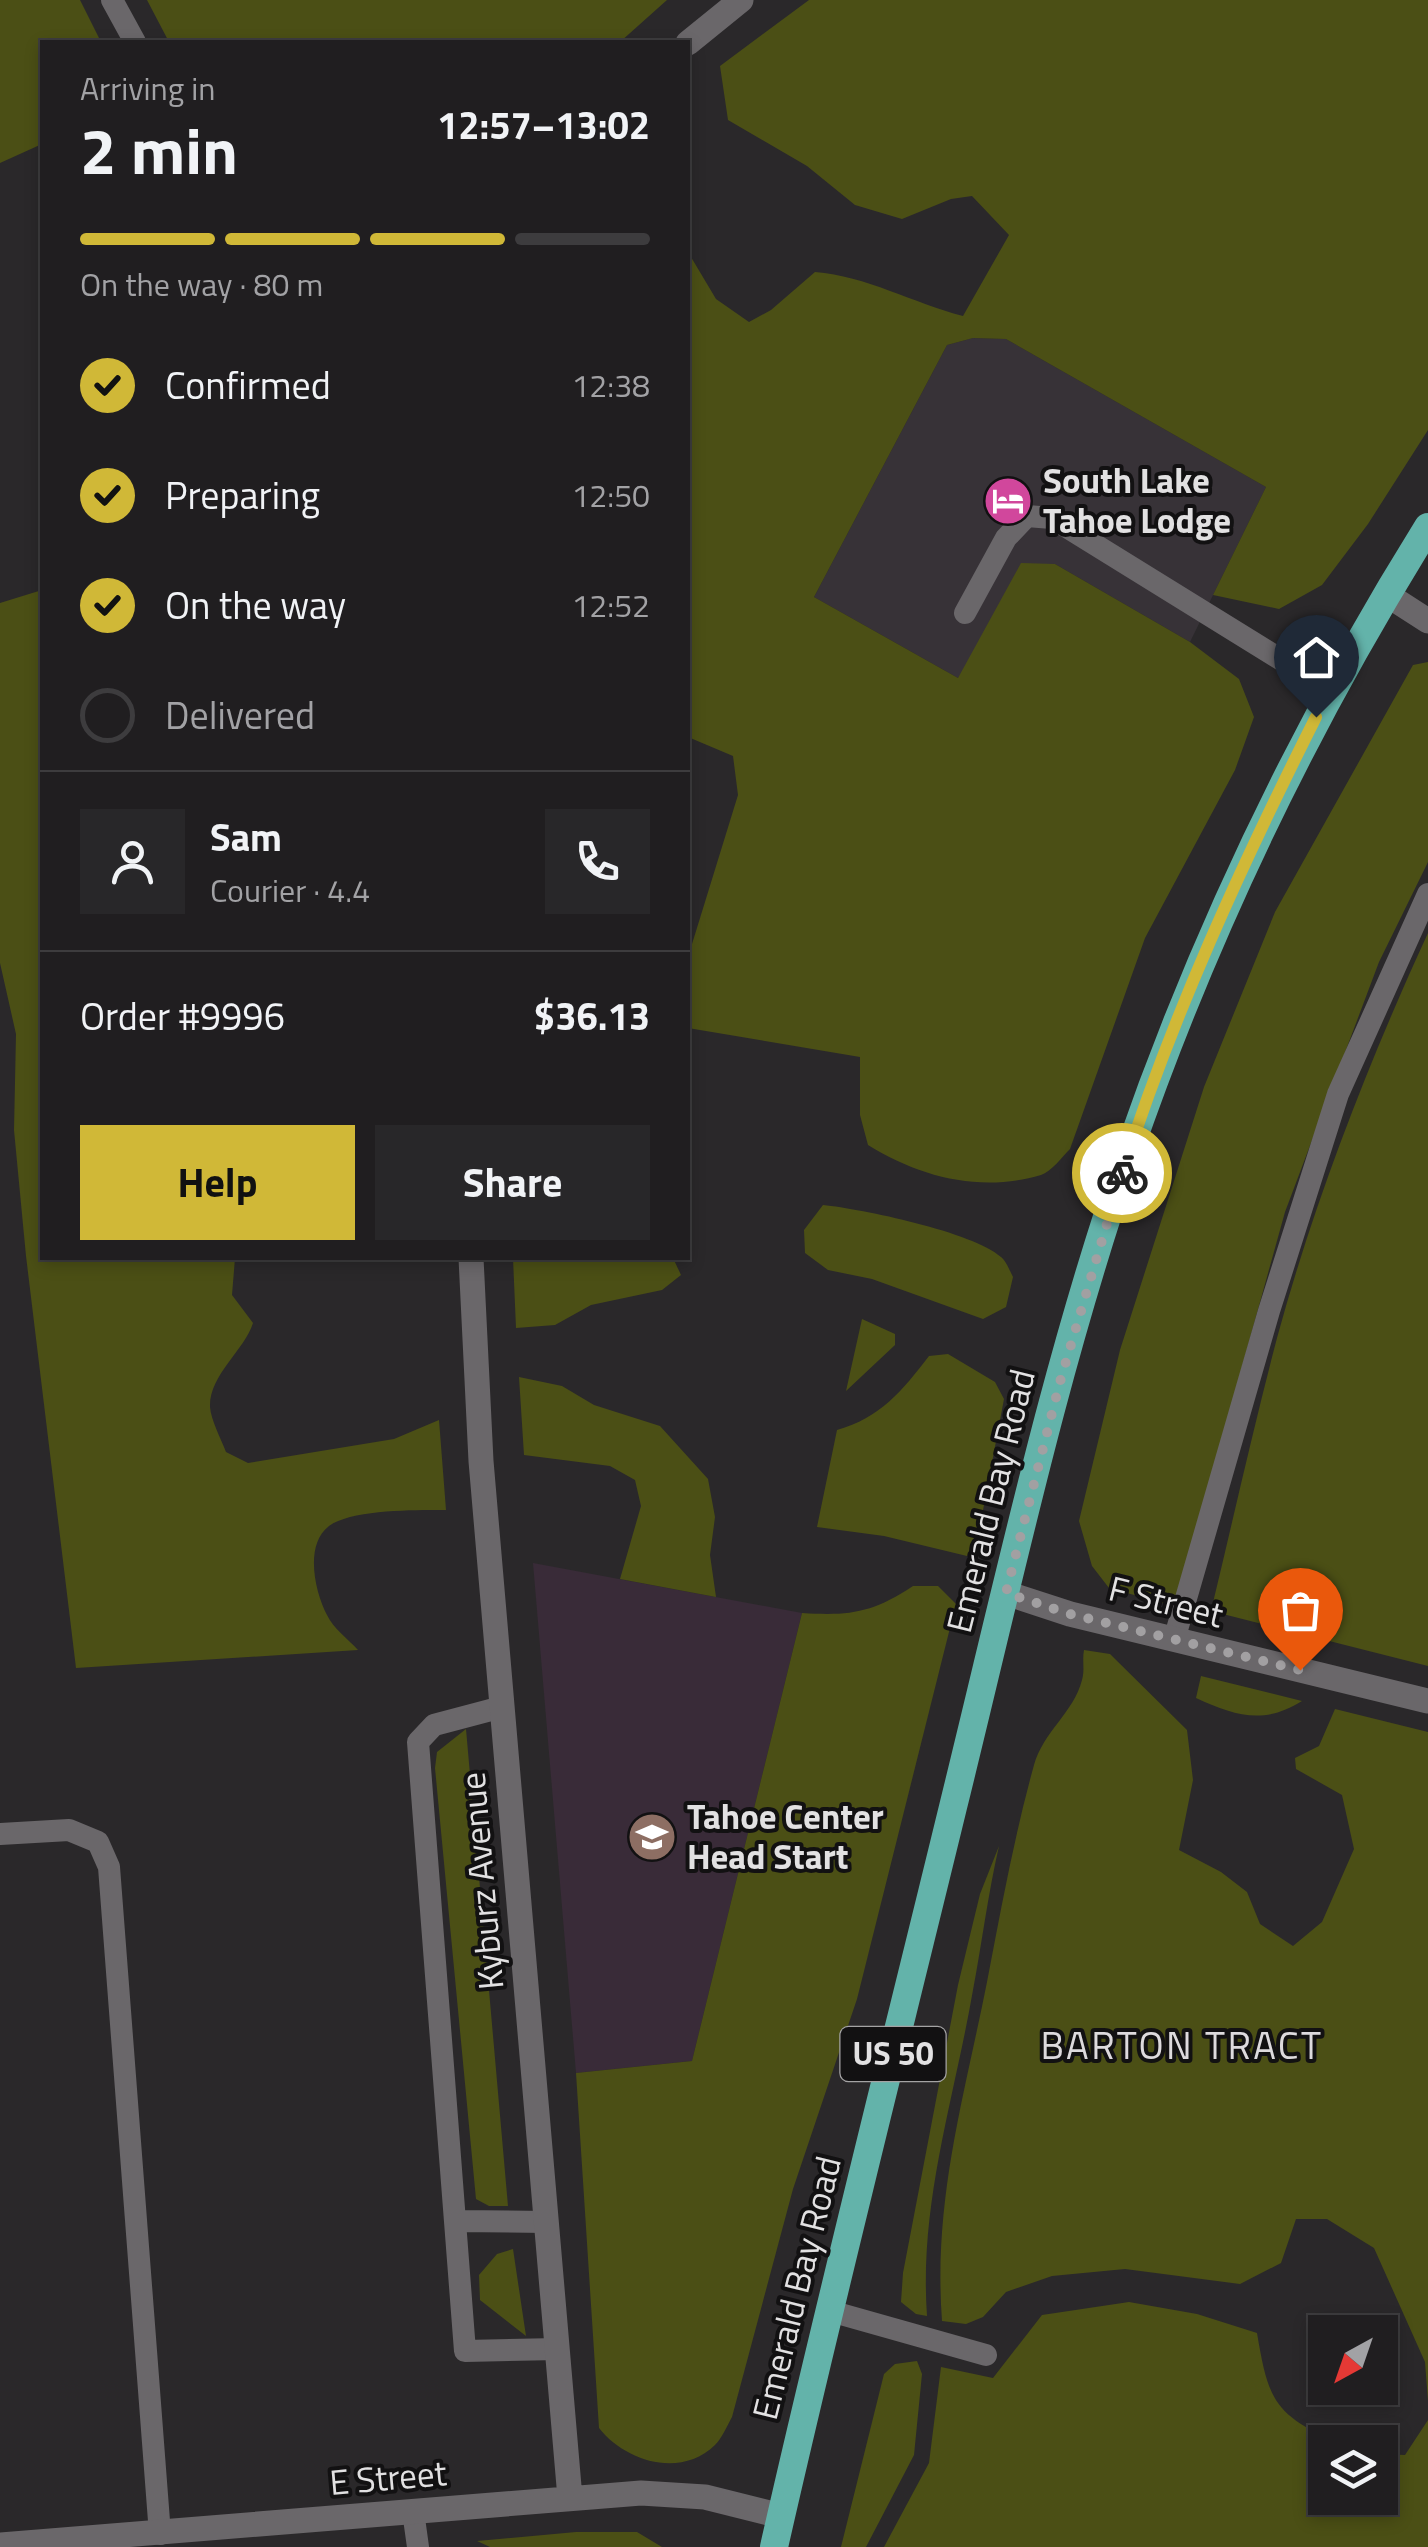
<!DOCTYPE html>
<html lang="en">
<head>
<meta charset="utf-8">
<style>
	body { margin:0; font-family:"Titillium Web",sans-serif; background:#282729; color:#f1f3f6; height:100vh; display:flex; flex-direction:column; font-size:38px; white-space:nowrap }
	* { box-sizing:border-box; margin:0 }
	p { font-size:32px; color:#a2a2a5 }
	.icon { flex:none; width:55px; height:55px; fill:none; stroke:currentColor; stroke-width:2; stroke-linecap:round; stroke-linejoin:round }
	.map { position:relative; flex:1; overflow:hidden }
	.details { position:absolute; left:40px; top:40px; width:650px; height:1220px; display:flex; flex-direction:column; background:#201e20; border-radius:0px; box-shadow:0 5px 15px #0003,0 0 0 2px #3d3c3e }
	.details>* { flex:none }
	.needle { width:65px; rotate:220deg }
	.buttons { position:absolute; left:1308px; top:2315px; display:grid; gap:20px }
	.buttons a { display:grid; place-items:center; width:90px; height:90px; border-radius:0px; background:#201e20; box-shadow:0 5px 15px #0003,0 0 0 2px #3d3c3e; font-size:50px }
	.pin { position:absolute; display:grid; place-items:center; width:85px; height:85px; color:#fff; margin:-102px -42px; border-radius:50% 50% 50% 0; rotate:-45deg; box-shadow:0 0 10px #0007 }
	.pin .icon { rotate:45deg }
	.courier { position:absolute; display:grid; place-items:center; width:100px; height:100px; margin:-50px; border:8px solid #d0b837; border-radius:50%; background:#fff; color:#222; box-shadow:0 2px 12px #0007 }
	.summary em { font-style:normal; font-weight:700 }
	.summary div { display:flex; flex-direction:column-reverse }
	.summary { display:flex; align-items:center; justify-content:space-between; height:170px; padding:0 40px }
	h1 { font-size:65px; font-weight:700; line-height:75px }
	.bar { display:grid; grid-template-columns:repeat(4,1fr); gap:15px 10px; align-content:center; height:120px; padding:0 40px }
	.bar i { height:12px; border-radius:8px; background:#3d3c3e }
	.bar .current { background:#d0b837 }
	.bar p { grid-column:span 4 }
	.line { display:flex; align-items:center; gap:25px; padding:0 40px; border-top:2px solid #3d3c3e }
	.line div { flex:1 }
	.round { display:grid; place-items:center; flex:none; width:105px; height:105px; border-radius:0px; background:#282729 }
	ol { padding:0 40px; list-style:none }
	li { display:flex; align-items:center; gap:30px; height:110px }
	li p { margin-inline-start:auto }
	li .icon { padding:10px; border-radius:50%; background:#d0b837; color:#111; stroke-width:4 }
	li:last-child { color:#a2a2a5 }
	li i { width:55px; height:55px; border:5px solid #3d3c3e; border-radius:50% }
	.cta { display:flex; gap:20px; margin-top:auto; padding:20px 40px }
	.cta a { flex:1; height:115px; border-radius:0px; background:#d0b837; color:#111; font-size:40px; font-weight:700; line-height:115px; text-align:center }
	.cta a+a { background:#282729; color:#f1f3f6 }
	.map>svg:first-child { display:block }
	.built { fill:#373237 }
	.education { fill:#392b38 }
	.green { fill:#4b4f15 }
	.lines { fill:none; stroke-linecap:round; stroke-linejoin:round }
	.service { stroke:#6a676a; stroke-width:22 }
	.minor { stroke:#6a676a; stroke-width:25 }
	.trunk { stroke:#63b3aa; stroke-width:28 }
	.done { stroke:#a2a0a2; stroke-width:10; stroke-dasharray:0 18 }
	.route { stroke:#d0b837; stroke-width:12 }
	.labels { text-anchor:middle; stroke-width:8; stroke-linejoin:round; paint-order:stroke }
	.shield { fill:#121112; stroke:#a4a3a4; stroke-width:2.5 }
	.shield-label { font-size:32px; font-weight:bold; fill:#e2e1e2 }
	.poi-label { font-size:35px; font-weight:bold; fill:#e2e1e2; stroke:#121112; text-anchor:start }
	.street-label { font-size:35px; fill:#e2e1e2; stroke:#121112 }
	.neighbourhood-label { font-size:38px; letter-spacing:2.5px; fill:#dddadd; stroke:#121112 }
</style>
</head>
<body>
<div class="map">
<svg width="1428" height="2547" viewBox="0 0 1428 2547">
	<rect width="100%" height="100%" fill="#2a282a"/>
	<path class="built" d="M 973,338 L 1006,339 L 1266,487 L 1190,642 L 1055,564 L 958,678 L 814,597 L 947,345 Z"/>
	<path class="education" d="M 533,1563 L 802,1613 L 692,2061 L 576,2073 Z"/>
	<path class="green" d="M 0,0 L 80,0 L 101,42 L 42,42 L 42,144 L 0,163 Z
		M 147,0 L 667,0 L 620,42 L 169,42 Z
		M 809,0 L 1428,0 L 1428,430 L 1368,524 L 1322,585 L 1279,609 L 1213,595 L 1266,487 L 1006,339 L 973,338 L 947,345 L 814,597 L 958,678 L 1021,563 L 1055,564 L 1190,642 L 1239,679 L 1254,717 L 1235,770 L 1145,938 L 1070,1149 C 1062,1157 1051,1172 1041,1175 C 980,1193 920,1177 868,1145 L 860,1115 L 860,1057 L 688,1028 L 688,957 L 738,795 L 733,756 L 688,737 L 688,252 L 716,299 L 749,322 L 771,310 L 815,272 C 866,276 913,303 963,316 L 1009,235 L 972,196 L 951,199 L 902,219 L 855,205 L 807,166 L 728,120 L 720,66 Z
		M 42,590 L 42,1258 L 235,1258 L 232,1295 L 253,1323 C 244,1351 209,1375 210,1407 C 211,1420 221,1439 226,1452 L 248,1463 L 394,1439 L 439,1420 L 446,1510 C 418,1510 352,1509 329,1526 C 304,1545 315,1592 327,1615 C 333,1628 348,1639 358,1650 L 76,1668 L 26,1256 L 14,1130 L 16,1034 L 0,963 L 0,603 Z
		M 1428,662 L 1428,862 L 1379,962 L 1285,1212 L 1179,1594 L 1163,1603 L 1109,1588 L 1092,1566 L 1079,1521 L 1120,1350 L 1204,1087 L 1275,912 L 1413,665 Z
		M 1428,933 L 1428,1666 L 1211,1611 C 1233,1520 1253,1429 1277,1338 C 1314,1202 1369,1061 1428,933 Z
		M 823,1205 C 862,1209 973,1232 1001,1257 C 1006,1261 1010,1271 1013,1277 L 1006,1307 L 983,1319 L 872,1279 L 828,1270 L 805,1253 L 804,1230 Z
		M 513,1258 L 673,1258 L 681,1275 L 662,1290 L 591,1305 L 555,1325 L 516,1328 Z
		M 862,1319 L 895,1334 L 895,1345 L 846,1391 Z
		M 948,1354 L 995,1382 L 1004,1399 L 977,1542 L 967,1556 L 884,1536 L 817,1527 L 837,1430 C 880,1418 902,1391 929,1356 Z
		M 519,1377 L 562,1386 L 594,1405 L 660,1426 L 708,1479 L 715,1517 L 710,1555 L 716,1597 L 620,1579 L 641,1506 L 635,1480 L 610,1466 L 524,1455 Z
		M 913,1586 L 938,1586 L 956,1604 L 857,1999 L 793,2189 L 732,2417 C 727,2426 722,2438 715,2445 C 680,2479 625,2461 599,2428 L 576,2073 L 692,2061 L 802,1613 C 850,1616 872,1613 913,1586 Z
		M 1084,1650 L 1110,1654 L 1187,1730 L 1193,1780 L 1179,1850 L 1221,1872 L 1247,1892 L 1260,1924 L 1293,1946 L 1322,1922 L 1354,1849 L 1342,1795 L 1296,1769 L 1295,1758 L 1319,1746 L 1335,1709 L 1428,1732 L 1428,2401 L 1425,2362 L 1374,2248 L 1327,2219 L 1296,2219 L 1281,2263 L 1240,2284 L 1125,2269 L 1052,2276 L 1006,2292 L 983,2317 L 966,2324 L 942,2321 C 933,2200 964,2098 987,1982 C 1001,1909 1014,1837 1034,1765 C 1043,1732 1074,1712 1082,1680 C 1085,1670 1082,1660 1084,1650 Z
		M 1201,1676 L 1302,1701 C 1264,1725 1235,1716 1196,1698 Z
		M 466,1729 L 508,2206 L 489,2206 L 476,2199 L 435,1768 L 437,1752 Z
		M 999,1846 C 988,1894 982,1942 973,1990 C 954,2100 919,2203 927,2316 L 916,2314 L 901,2302 L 903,2273 L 958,1985 L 980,1894 Z
		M 513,2249 L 526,2336 L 480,2300 L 479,2275 L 497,2254 Z
		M 1129,2302 L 1197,2314 L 1257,2333 C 1268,2398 1273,2414 1336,2442 L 1325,2442 L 1325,2498 L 1380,2498 L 1380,2454 L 1405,2455 L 1428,2420 L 1428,2547 L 884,2547 L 929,2463 L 941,2367 L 993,2378 L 1042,2315 Z
		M 917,2361 L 922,2374 L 914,2455 L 866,2547 L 841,2547 L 884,2374 L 895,2364 Z
		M 576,2532 L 637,2532 L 662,2547 L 490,2547 L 477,2541 Z"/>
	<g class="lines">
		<path class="service" d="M 112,0 L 135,42
			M 965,613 L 1006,538 L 1027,516 L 1052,518 L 1330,690
			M 1174,1640 L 1269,1311 L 1338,1094 L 1428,894
			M 502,1707 L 434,1725 L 418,1742 L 465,2351 L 558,2349
			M 0,1834 L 69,1830 L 98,1842 L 109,1867 L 160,2534
			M 455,2221 L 547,2222
			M 830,2311 L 986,2355
			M 413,2511 L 418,2547"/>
		<path class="minor" d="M 688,43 L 741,0
			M 1386,594 L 1428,621
			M 471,1258 L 481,1461 L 570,2498
			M 1006,1593 L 1070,1614 L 1428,1701
			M 0,2545 L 641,2493 L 705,2497 L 781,2516"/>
		<path class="trunk" d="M 774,2547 C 830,2300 893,2053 953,1807 C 1007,1589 1054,1367 1128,1154 C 1204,934 1305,724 1428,527"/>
	</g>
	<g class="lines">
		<path class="done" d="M 1122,1173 L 1060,1382 L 1006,1593 L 1070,1614 L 1300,1670"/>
		<path class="route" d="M 1122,1173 C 1172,1016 1242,864 1316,717"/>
	</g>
	<defs>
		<g id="hotel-disc" transform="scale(2.5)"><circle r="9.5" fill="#d1479c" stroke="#121112"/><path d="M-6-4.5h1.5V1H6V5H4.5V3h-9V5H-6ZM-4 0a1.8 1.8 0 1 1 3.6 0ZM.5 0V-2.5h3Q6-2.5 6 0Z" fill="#fff"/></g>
		<g id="school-disc" transform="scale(2.5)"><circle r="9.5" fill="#8d6e63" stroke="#121112"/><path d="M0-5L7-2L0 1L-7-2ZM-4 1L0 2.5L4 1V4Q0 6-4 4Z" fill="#fff"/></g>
	</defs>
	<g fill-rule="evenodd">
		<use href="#hotel-disc" x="1008" y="501"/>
		<use href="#school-disc" x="652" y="1837"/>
	</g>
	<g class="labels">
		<rect class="shield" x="840.5" y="2027" width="105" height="54" rx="8"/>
		<g class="shield-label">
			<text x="893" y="2065">US 50</text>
		</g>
		<g class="poi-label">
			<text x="1043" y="493">South Lake<tspan x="1043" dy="40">Tahoe Lodge</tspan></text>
			<text x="687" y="1829">Tahoe Center<tspan x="687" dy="40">Head Start</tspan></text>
		</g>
		<g class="street-label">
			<text transform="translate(991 1501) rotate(-76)" y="12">Emerald Bay Road</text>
			<text transform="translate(1166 1602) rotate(14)" y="12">F Street</text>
			<text transform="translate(482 1881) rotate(-95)" y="12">Kyburz Avenue</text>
			<text transform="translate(797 2288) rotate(-76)" y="12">Emerald Bay Road</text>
			<text transform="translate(388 2478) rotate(-5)" y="12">E Street</text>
		</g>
		<g class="neighbourhood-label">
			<text x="1182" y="2059">BARTON TRACT</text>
		</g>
	</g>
</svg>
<div class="buttons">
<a><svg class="needle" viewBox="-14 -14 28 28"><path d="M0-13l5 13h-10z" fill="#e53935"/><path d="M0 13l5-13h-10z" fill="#a2a2a5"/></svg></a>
<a><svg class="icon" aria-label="layers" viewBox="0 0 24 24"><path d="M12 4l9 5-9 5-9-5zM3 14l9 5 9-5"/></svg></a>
</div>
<div class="pin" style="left:1300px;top:1670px;background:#ea580c"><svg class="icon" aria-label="bag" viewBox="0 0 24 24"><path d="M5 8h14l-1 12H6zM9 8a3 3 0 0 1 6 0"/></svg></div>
<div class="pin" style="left:1316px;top:717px;background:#1f2937"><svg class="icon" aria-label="home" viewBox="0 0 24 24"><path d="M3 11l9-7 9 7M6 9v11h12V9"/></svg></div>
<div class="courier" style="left:1122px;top:1173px"><svg class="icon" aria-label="bike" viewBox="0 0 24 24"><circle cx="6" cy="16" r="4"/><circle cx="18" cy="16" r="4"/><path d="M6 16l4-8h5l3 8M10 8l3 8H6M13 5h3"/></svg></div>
<section class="details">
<div class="summary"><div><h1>2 min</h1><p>Arriving in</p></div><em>12:57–13:02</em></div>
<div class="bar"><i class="current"></i><i class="current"></i><i class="current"></i><i></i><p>On the way · 80 m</p></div>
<ol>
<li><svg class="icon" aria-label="check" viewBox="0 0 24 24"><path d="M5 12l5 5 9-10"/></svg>Confirmed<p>12:38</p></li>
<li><svg class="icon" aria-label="check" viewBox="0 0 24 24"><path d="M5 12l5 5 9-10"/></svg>Preparing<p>12:50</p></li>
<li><svg class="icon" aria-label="check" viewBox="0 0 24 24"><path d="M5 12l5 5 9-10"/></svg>On the way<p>12:52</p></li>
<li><i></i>Delivered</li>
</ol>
<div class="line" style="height:180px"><a class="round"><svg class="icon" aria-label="person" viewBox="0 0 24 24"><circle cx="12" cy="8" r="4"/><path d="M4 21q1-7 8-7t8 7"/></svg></a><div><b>Sam</b><p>Courier · 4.4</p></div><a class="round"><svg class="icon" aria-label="phone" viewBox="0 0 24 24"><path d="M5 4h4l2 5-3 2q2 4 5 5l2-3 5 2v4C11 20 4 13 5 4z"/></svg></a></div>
<div class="line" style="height:130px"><div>Order #9996</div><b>$36.13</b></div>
<div class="cta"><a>Help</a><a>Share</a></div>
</section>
</div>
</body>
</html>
